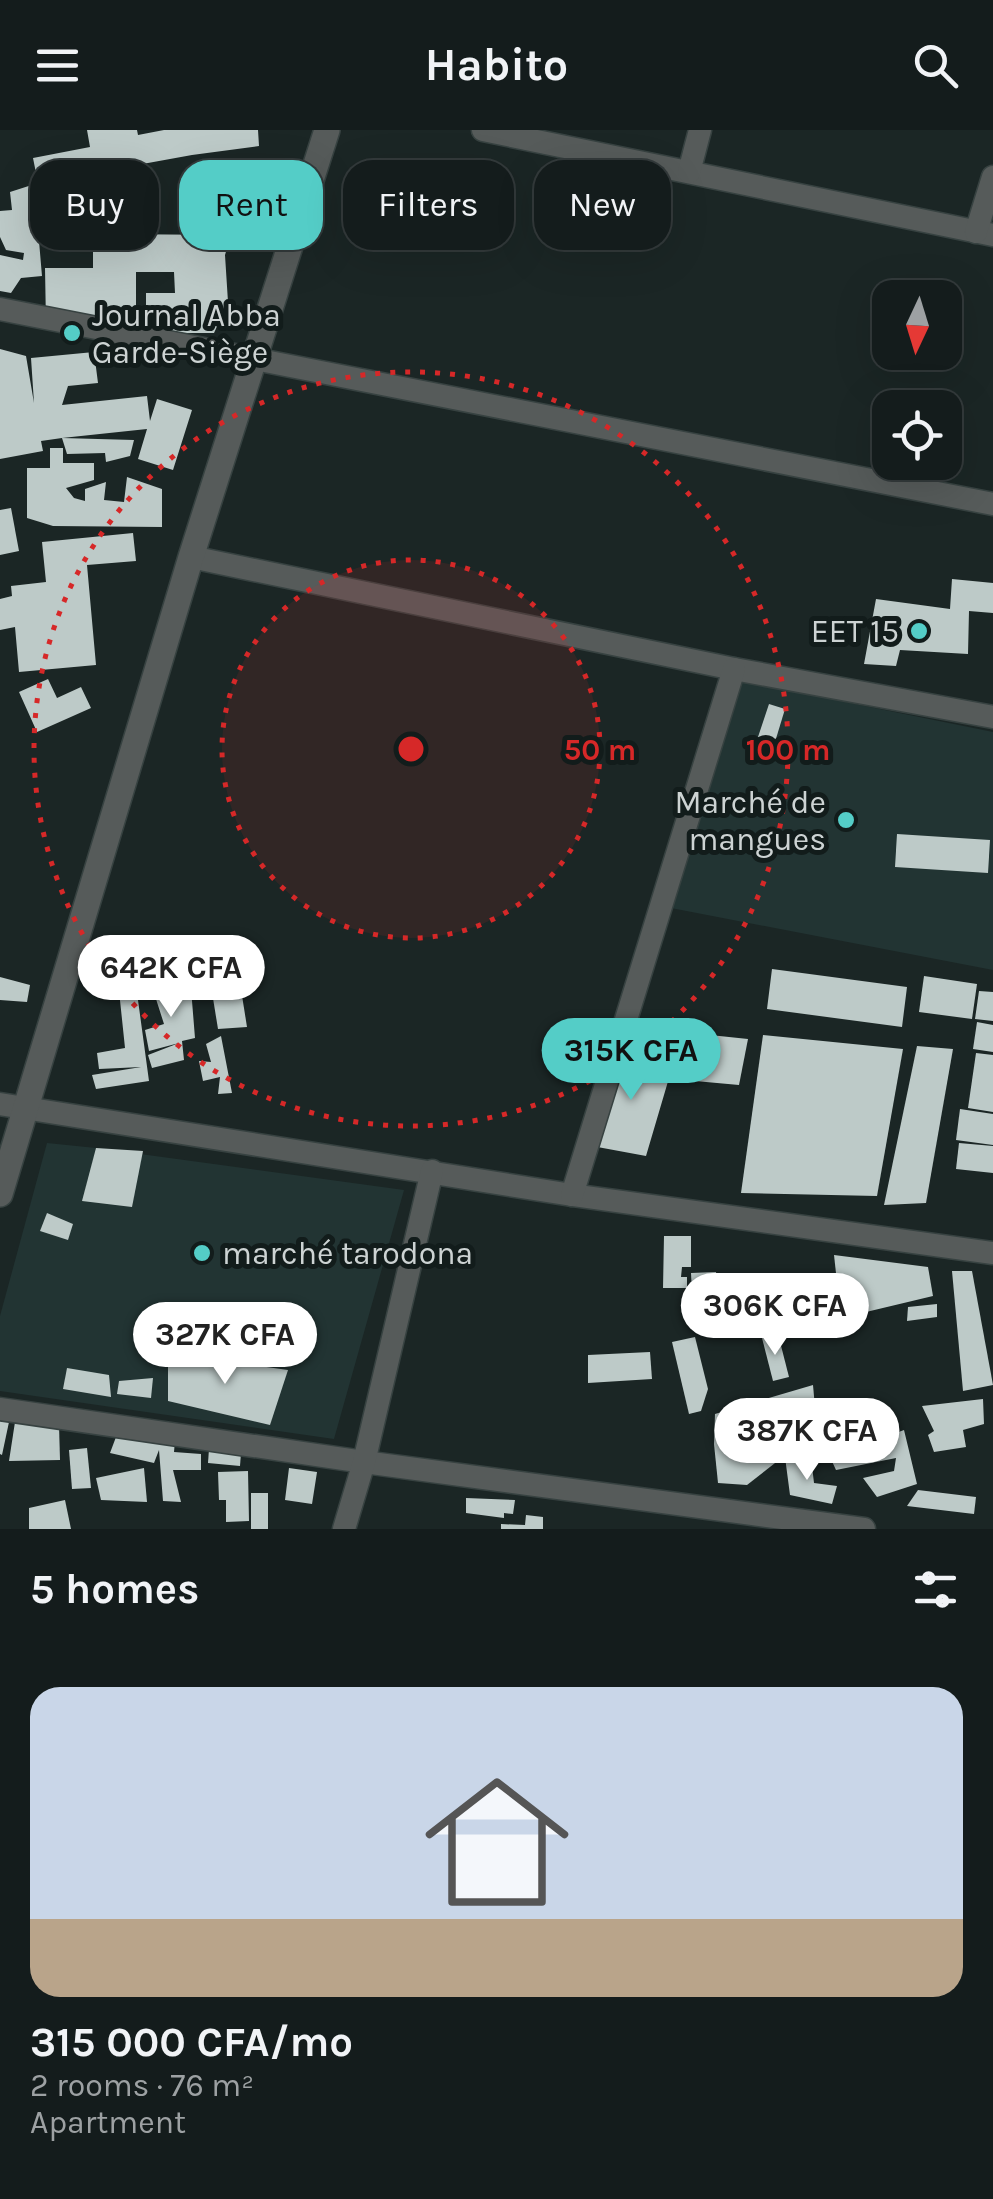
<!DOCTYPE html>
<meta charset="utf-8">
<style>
:root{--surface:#141c1c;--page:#212929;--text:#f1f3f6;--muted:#9da1a3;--line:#333a3b;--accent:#54cdc7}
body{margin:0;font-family:Karla,sans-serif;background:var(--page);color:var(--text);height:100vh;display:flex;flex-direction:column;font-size:38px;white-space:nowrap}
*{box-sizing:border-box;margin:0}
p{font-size:32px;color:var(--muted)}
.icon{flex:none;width:55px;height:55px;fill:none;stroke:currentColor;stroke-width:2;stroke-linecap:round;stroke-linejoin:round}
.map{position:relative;height:1399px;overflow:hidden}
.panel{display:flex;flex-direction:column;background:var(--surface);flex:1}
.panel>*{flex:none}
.guide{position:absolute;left:30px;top:30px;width:935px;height:90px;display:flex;gap:20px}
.needle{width:65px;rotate:184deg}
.fabs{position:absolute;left:872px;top:150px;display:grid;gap:20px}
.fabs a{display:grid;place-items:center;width:90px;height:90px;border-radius:20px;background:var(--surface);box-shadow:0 10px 40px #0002,0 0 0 2px var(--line);font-size:50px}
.price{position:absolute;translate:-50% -85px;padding:0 22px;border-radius:35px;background:#fff;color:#222;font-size:32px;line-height:65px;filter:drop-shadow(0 2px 5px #0008)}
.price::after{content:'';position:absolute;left:50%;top:60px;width:30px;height:22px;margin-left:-15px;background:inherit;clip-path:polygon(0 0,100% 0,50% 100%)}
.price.on{background:var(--accent);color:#111}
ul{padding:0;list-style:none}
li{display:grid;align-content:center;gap:20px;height:530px;padding:0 30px}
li+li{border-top:2px solid var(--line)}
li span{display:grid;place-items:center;height:310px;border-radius:30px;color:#555}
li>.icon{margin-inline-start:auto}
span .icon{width:180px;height:180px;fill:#fffc;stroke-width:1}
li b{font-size:42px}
h2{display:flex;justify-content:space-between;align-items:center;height:120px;padding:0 30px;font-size:42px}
.pill{padding:0 35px;border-radius:30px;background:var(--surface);box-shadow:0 10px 40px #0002,0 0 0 2px var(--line);font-size:35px;line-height:90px}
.pill.on{background:var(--accent);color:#111}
header{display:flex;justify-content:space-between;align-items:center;height:130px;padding:0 30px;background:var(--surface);font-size:45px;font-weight:700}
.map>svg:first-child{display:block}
.built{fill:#223433}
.building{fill:#bdcac8}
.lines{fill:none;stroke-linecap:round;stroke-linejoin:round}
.minor-casing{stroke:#374241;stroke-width:25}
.tertiary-casing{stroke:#374241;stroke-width:28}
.minor{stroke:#565b5a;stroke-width:22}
.tertiary{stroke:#565b5a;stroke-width:25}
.ring{fill:none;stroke:#d62828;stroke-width:5;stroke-dasharray:5 10}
.poi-dot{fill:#54cdc7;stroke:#121c1b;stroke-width:4}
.labels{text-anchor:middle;stroke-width:10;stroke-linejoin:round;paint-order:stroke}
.poi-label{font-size:32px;fill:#cdd3d3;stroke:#121c1b;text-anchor:start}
.centre{fill:#d62828;stroke:#121c1b;stroke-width:5}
.ring-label{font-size:30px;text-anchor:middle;font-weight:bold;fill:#d62828;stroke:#121c1b;stroke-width:10;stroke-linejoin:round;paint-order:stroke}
</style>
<header><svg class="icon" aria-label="menu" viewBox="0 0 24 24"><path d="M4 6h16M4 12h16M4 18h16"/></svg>Habito<svg class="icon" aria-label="search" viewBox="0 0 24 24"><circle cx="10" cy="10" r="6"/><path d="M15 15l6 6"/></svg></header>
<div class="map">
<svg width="993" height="1399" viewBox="0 0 993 1399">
<rect width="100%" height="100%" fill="#1b2625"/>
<g class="built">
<polygon points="743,551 993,602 993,840 671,778"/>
<polygon points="47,1013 96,1018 404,1060 334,1309 0,1261 0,1186"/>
</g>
<g class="building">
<polygon points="87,0 137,0 138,5 164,0 258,0 259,16 192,25 38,53 33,28 90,17"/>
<polygon points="99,50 104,104 231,105 225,125 228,172 214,203 146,203 146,163 175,163 174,142 136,142 136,195 46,194 45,138 93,138 93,106 39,111 42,146 21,148 11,163 0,161 0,125 23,130 24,123 6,120 0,107 0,81 12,80 10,62 38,53 36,102 89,97 85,51"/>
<polygon points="0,219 26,226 34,273 31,228 94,222 98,253 68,256 62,275 147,266 150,291 157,269 192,280 173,340 138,329 147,299 62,308 134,310 130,326 106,332 105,323 67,324 62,308 41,311 43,321 0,329"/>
<polygon points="50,318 63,318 63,333 94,333 94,350 66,358 74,368 85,371 85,359 106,352 104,370 124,372 127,347 162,359 162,397 53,396 27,388 27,338 50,338"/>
<polygon points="11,378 19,421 0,425 0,380"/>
<polygon points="133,403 136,431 87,435 96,535 19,542 15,497 0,500 0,469 12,466 11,456 46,452 42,412"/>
<polygon points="952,449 993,453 993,483 969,481 968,524 900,520 896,536 864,534 876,469 950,479"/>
<polygon points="48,549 57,568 81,557 91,578 37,602 19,562"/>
<polygon points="769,574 785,579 775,612 758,607"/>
<polygon points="897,704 990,710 988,743 895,737"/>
<polygon points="772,839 907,857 902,897 767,879"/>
<polygon points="190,846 195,908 182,911 184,930 152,938 148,925 179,913 149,921 145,900 164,894 149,847"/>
<polygon points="924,846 977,854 972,889 919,882"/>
<polygon points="0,847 30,855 27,872 0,870"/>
<polygon points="135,848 149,951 96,959 92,945 141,937 99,939 97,923 125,918 118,851"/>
<polygon points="240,853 247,897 218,899 212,862"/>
<polygon points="979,861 993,862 993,891 975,889"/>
<polygon points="977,892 993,895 993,922 973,919"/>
<polygon points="629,901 647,904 639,942 669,948 646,1026 592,1016"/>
<polygon points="691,903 748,909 739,955 684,950"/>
<polygon points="763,905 903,919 877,1066 741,1063"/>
<polygon points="221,906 232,963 218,964 220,947 203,951 199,931 211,932 206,914"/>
<polygon points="917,916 953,919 926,1073 884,1075"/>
<polygon points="976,923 993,925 993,982 968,978"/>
<polygon points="960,979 993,984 993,1015 956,1010"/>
<polygon points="959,1013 993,1016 993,1043 956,1039"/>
<polygon points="96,1018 143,1021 132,1077 82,1071"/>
<polygon points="47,1083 73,1094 68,1110 40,1101"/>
<polygon points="664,1106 691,1106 691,1137 682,1137 681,1147 687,1147 687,1158 663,1158"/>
<polygon points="834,1125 928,1137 933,1166 841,1188"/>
<polygon points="952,1141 972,1141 993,1255 963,1261"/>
<polygon points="716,1142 718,1160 692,1162 691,1143"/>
<polygon points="766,1150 773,1182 757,1186 749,1154"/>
<polygon points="937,1174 937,1187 907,1191 908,1177"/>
<polygon points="778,1204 789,1247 773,1251 762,1208"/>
<polygon points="695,1207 708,1259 701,1281 689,1284 672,1212"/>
<polygon points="650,1222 652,1249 588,1253 588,1225"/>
<polygon points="168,1223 288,1240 270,1295 168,1271"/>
<polygon points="67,1238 109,1245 111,1267 63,1259"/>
<polygon points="153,1248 151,1268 117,1264 119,1251"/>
<polygon points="813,1255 817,1300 747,1355 718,1353 714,1314 715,1284"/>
<polygon points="983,1269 984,1294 963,1300 966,1317 934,1322 928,1305 934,1301 922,1276"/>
<polygon points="0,1291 9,1292 2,1325 0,1324"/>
<polygon points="15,1292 59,1295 60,1330 9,1331"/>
<polygon points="119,1299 175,1311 174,1322 201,1324 201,1340 173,1340 181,1372 163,1371 159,1320 154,1333 110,1323"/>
<polygon points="904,1300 917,1354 877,1367 863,1348 894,1341 896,1328 836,1340 830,1327"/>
<polygon points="87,1318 91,1358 72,1359 69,1320"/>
<polygon points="209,1319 241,1323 240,1336 208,1333"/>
<polygon points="785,1327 812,1336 814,1353 837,1356 832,1374 790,1365"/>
<polygon points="144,1338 147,1372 101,1370 96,1348"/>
<polygon points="289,1338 317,1342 312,1374 285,1370"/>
<polygon points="248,1341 249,1391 226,1392 226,1370 219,1370 218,1342"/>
<polygon points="918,1360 976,1367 974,1384 907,1376"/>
<rect x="251" y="1363" width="17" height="36"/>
<polygon points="466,1368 515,1370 513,1384 504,1383 504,1388 466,1383"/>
<polygon points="65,1370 71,1399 29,1399 29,1378"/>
<polygon points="526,1385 543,1387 543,1399 501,1399 501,1394 525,1395"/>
</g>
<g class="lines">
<defs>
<g id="minor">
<polyline points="483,0 993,105"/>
<polyline points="689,42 700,0"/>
<polyline points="976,102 993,47"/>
<polyline points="0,179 993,374"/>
<polyline points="191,427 734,539 993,587"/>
<polyline points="0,974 572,1065 993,1123"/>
<polyline points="572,1065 734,539"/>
<polyline points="0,1279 364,1332 864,1399"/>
<polyline points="344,1399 364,1332 432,1041"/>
</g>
<polyline id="tertiary" points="0,1064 191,427 327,0"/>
</defs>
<use href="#minor" class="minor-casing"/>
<use href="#tertiary" class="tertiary-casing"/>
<use href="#minor" class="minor"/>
<use href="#tertiary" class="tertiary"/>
</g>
<circle cx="411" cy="619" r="189" fill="#d62828" fill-opacity=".12"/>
<g class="ring">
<circle cx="411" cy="619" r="189"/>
<circle cx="411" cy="619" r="377"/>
</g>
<g class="poi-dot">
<circle cx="72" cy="203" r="10"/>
<circle cx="919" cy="501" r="10"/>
<circle cx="846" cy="690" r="10"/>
<circle cx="202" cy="1123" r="10"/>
</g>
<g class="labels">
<g class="poi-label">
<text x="92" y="196">Journal Abba<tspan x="92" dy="37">Garde-Siège</tspan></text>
<text x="899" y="512" text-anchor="end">EET 15</text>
<text x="826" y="683" text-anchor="end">Marché de<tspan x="826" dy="37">mangues</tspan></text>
<text x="222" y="1134">marché tarodona</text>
</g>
</g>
<circle cx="411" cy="619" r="15" class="centre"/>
<g class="ring-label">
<text x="600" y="630">50 m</text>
<text x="788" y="630">100 m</text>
</g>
</svg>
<div class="fabs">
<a><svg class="needle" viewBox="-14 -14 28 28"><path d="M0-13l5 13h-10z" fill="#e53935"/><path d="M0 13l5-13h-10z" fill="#9da1a3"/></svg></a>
<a><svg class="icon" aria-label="locate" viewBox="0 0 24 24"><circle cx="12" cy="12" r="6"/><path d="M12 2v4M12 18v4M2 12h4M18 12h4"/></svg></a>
</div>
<b class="price" style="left:171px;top:890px">642K CFA</b>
<b class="price on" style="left:631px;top:973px">315K CFA</b>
<b class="price" style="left:775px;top:1228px">306K CFA</b>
<b class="price" style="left:225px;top:1257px">327K CFA</b>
<b class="price" style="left:807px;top:1353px">387K CFA</b>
<div class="guide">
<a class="pill">Buy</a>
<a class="pill on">Rent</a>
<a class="pill">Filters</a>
<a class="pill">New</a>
</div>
</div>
<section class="panel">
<h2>5 homes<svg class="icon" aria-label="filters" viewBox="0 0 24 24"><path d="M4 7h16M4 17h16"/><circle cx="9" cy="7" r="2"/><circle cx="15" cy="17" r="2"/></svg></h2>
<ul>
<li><span style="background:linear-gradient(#c9d6e8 75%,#b9a48a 0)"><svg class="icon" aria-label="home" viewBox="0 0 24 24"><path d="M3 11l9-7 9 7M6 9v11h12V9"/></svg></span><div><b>315 000 CFA/mo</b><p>2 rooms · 76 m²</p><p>Apartment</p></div></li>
</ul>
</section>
